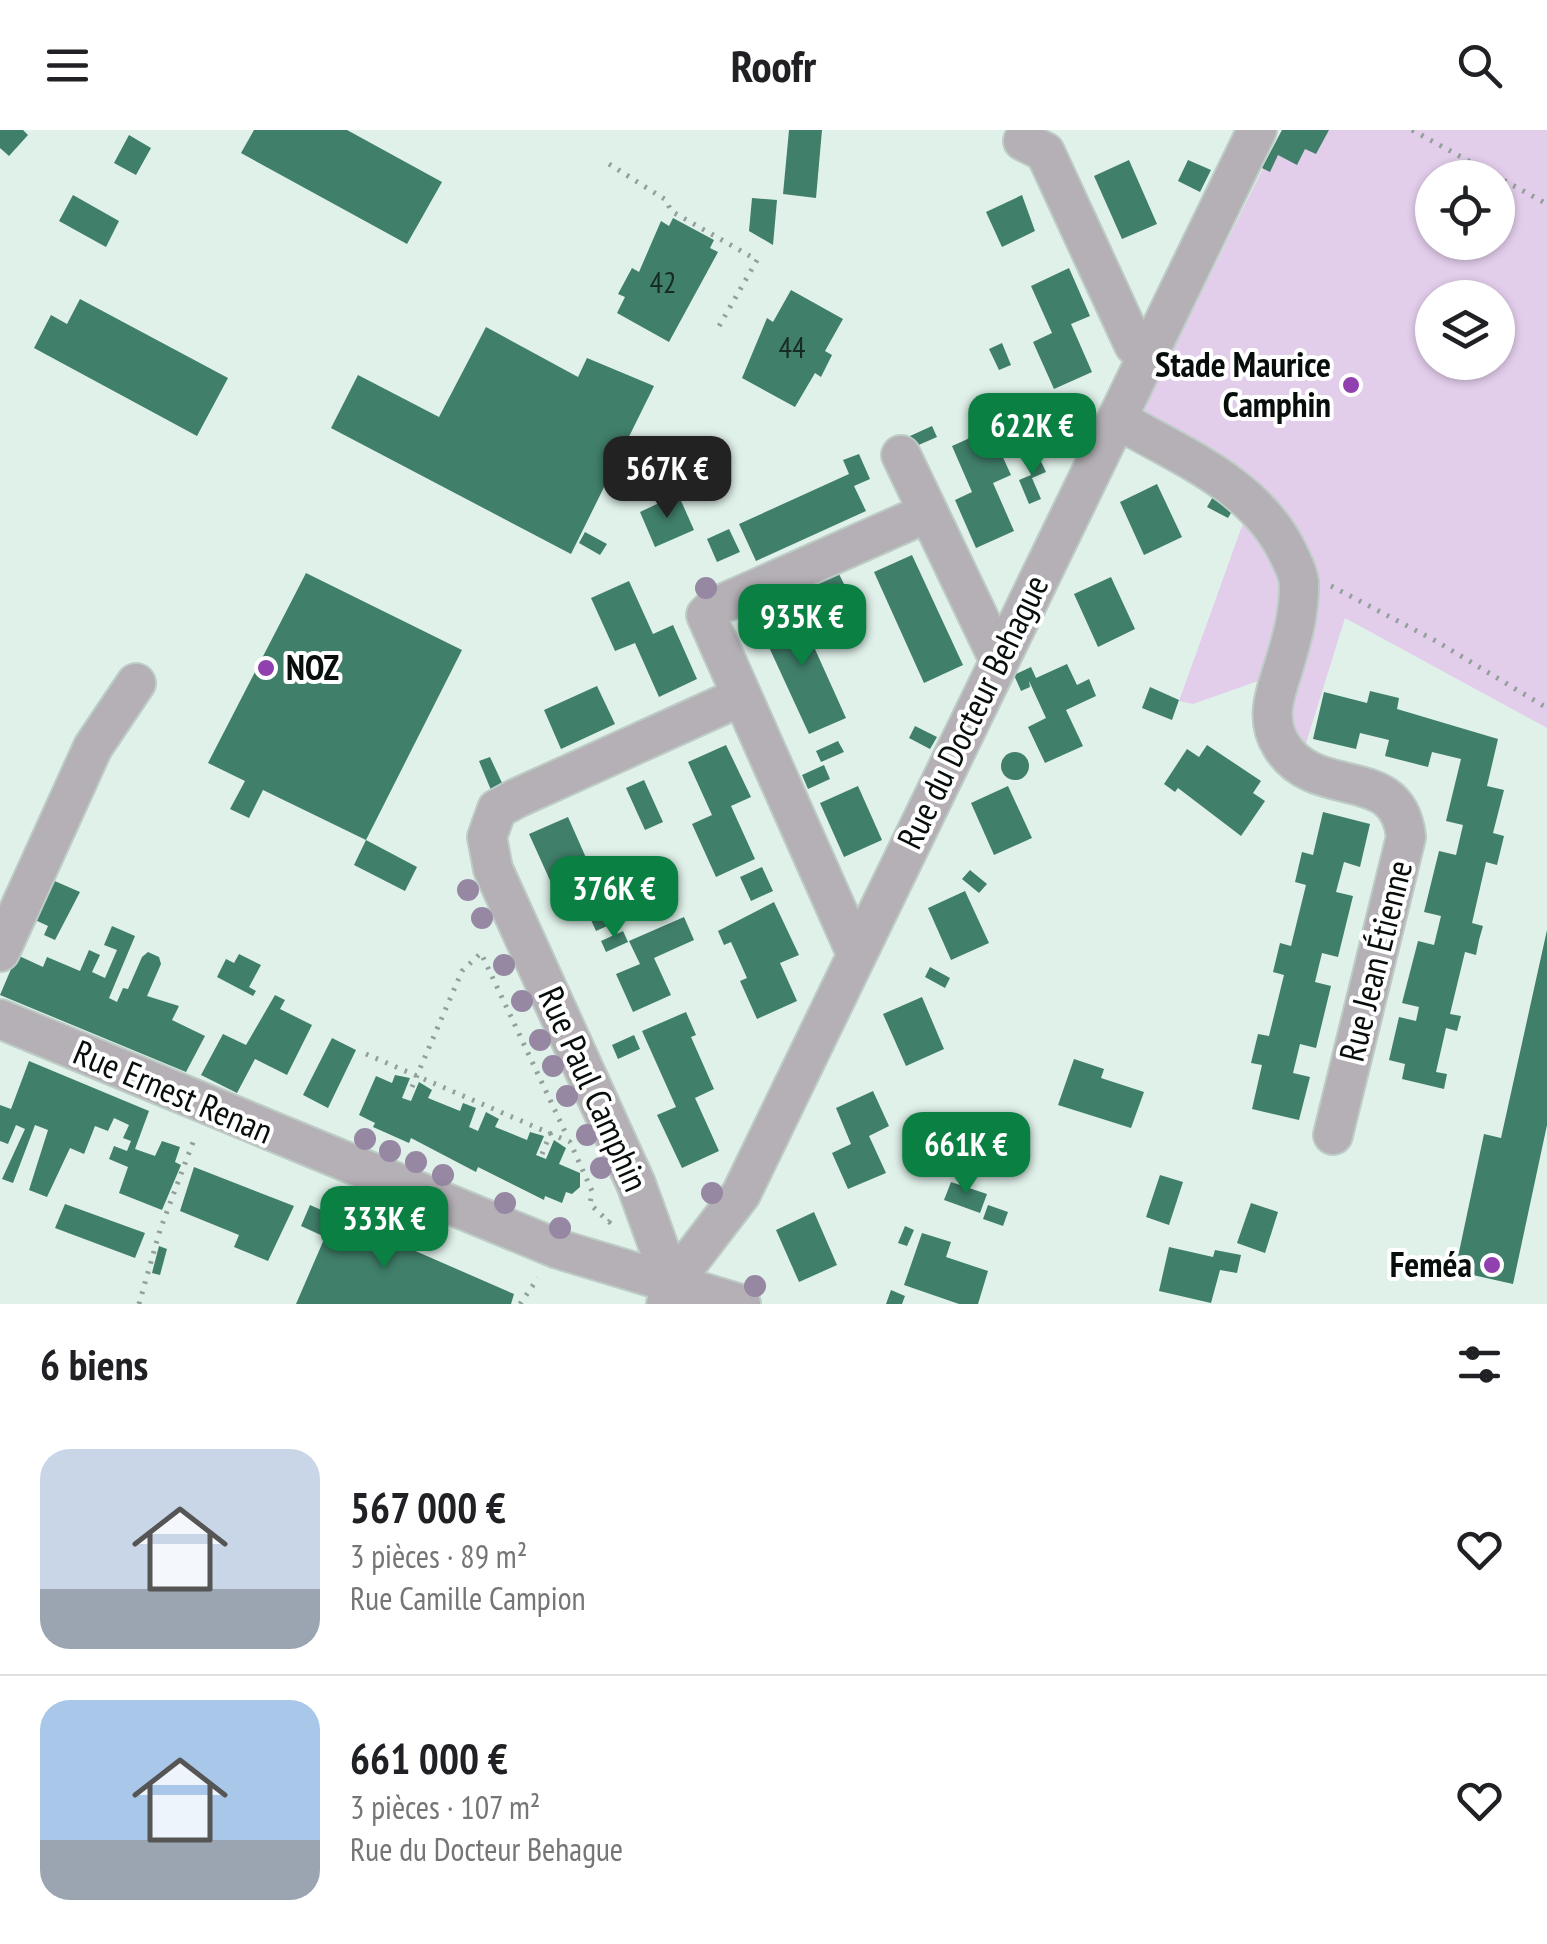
<!DOCTYPE html>
<html lang="fr">
<meta charset="utf-8">
<style>
:root{--surface:#fff;--page:#f2f2f2;--text:#202124;--muted:#757577;--line:#e0e0e0;--accent:#0b8043}
body{margin:0;font-family:"PT Sans Narrow",sans-serif;background:var(--page);color:var(--text);height:100vh;display:flex;flex-direction:column;font-size:38px;white-space:nowrap}
*{box-sizing:border-box;margin:0}
p{font-size:32px;color:var(--muted)}
.icon{flex:none;width:55px;height:55px;fill:none;stroke:currentColor;stroke-width:2;stroke-linecap:round;stroke-linejoin:round}
.map{position:relative;height:1174px;overflow:hidden}
.details{display:flex;flex-direction:column;background:var(--surface);flex:1}
.details>*{flex:none}
.buttons{position:absolute;left:1415px;top:30px;display:grid;gap:20px}
.buttons a{display:grid;place-items:center;width:100px;height:100px;border-radius:50%;background:var(--surface);box-shadow:0 2px 8px #0004;font-size:50px}
.price{position:absolute;translate:-50% -85px;padding:0 22px;border-radius:20px;background:var(--accent);color:#fff;font-size:32px;line-height:65px;filter:drop-shadow(0 2px 5px #0008)}
.price::after{content:'';position:absolute;left:50%;top:60px;width:30px;height:22px;margin-left:-15px;background:inherit;clip-path:polygon(0 0,100% 0,50% 100%)}
.price.active{background:#222;color:#fff}
ul{padding:0;list-style:none}
li{display:flex;align-items:center;gap:30px;height:250px;padding:0 40px}
li+li{border-top:2px solid var(--line)}
li span{display:grid;place-items:center;flex:none;width:280px;height:200px;border-radius:30px;color:#555}
li>.icon{margin-inline-start:auto}
span .icon{width:120px;height:120px;fill:#fffc;stroke-width:1}
li b{font-size:42px}
h2{display:flex;justify-content:space-between;align-items:center;height:120px;padding:0 40px;font-size:42px}
header{display:flex;justify-content:space-between;align-items:center;height:130px;padding:0 40px;background:var(--surface);font-size:45px;font-weight:700}
.map>svg:first-child{display:block}
.green{fill:#e2cdeb;fill-rule:evenodd}
.building{fill:#407f6a}
.lines{fill:none;stroke-linecap:round;stroke-linejoin:round}
.minor-casing{stroke:#bdcdc6;stroke-width:42}
.path{stroke:#929f9a;stroke-width:5;stroke-dasharray:2.5 8;stroke-linecap:butt}
.minor{stroke:#b4b0b6;stroke-width:38}
.tree{fill:#9687a3}
.poi-dot{fill:#9140b0;stroke:#fff;stroke-width:4}
.labels{text-anchor:middle;stroke-width:8;stroke-linejoin:round;paint-order:stroke}
.number-label{font-size:30px;fill:#162a24}
.poi-label{font-size:35px;font-weight:bold;fill:#080e0c;stroke:#fff;text-anchor:end}
.street-label{font-size:35px;fill:#080e0c;stroke:#fff}
</style>
<header><svg class="icon" aria-label="menu" viewBox="0 0 24 24"><path d="M4 6h16M4 12h16M4 18h16"/></svg>Roofr<svg class="icon" aria-label="search" viewBox="0 0 24 24"><circle cx="10" cy="10" r="6"/><path d="M15 15l6 6"/></svg></header>
<div class="map">
<svg width="1547" height="1174" viewBox="0 0 1547 1174">
<rect width="100%" height="100%" fill="#e0f1ea"/>
<path class="green" d="M 1282,0 L 1547,0 L 1547,598 L 1345,488 L 1306,613 L 1269,582 L 1261,550 L 1193,574 L 1179,571 L 1246,385 L 1146,287 L 1144,278 ZM 1432,48 L 1498,48 L 1498,112 L 1432,112 ZM 1432,168 L 1498,168 L 1498,232 L 1432,232 Z"/>
<g class="building">
<polygon points="0,0 23,0 28,5 9,26 0,18"/>
<polygon points="254,0 347,0 442,52 407,114 241,23"/>
<polygon points="789,0 822,0 816,68 783,64"/>
<polygon points="1282,0 1329,0 1316,24 1305,19 1297,35 1278,25 1270,42 1262,38"/>
<polygon points="129,5 151,18 136,45 114,33"/>
<polygon points="1129,30 1157,94 1122,109 1094,46"/>
<polygon points="1188,30 1211,40 1200,62 1178,51"/>
<polygon points="73,65 119,91 106,117 59,91"/>
<polygon points="1022,65 1035,101 1002,117 986,82"/>
<polygon points="752,68 777,70 773,115 749,101"/>
<polygon points="673,88 714,110 710,118 718,122 669,212 617,183 625,167 618,164 632,138 639,142 661,91 669,96"/>
<polygon points="1069,138 1090,186 1071,194 1092,242 1054,259 1033,212 1052,203 1031,156"/>
<polygon points="791,160 843,189 825,221 832,225 821,247 815,243 795,277 742,248 767,188 773,192"/>
<polygon points="80,169 228,248 197,306 34,218 51,185 67,194"/>
<polygon points="486,197 578,247 587,228 654,256 571,424 331,298 358,245 439,287"/>
<polygon points="1002,213 1011,235 999,240 989,219"/>
<polygon points="932,296 937,307 914,317 910,306"/>
<polygon points="990,299 1011,345 993,353 1014,401 976,418 955,370 972,362 952,316"/>
<polygon points="1037,323 1046,342 1032,348 1041,369 1029,374 1019,350 1031,345 1023,329"/>
<polygon points="859,324 870,349 854,356 866,381 756,431 739,394 849,344 843,330"/>
<polygon points="1157,354 1182,407 1144,425 1120,372"/>
<polygon points="678,364 694,400 655,417 640,382"/>
<polygon points="1214,365 1235,376 1228,388 1207,377"/>
<polygon points="729,399 740,422 717,432 707,409"/>
<polygon points="585,402 607,414 600,425 579,413"/>
<polygon points="912,425 963,535 924,553 874,442"/>
<polygon points="837,440 848,462 826,472 816,449"/>
<polygon points="306,443 462,520 366,710 417,737 405,761 354,735 366,710 263,660 249,688 230,679 245,651 208,633"/>
<polygon points="1111,447 1135,499 1098,517 1074,464"/>
<polygon points="629,451 653,504 673,495 697,549 659,567 635,513 615,521 591,468"/>
<polygon points="796,477 846,588 809,604 756,489"/>
<polygon points="1067,534 1077,555 1089,549 1096,566 1066,580 1083,616 1045,633 1028,597 1046,588 1029,551 1030,557 1021,561 1014,545 1031,537 1036,548"/>
<polygon points="597,556 615,594 561,619 544,580"/>
<polygon points="1150,557 1179,570 1172,590 1142,578"/>
<polygon points="1370,561 1399,568 1397,579 1498,609 1487,656 1504,660 1493,703 1504,706 1497,735 1486,732 1472,793 1483,796 1479,810 1476,825 1465,822 1450,884 1461,886 1457,901 1446,898 1436,942 1447,944 1444,959 1402,949 1405,934 1389,930 1399,887 1416,891 1419,877 1402,873 1418,811 1434,815 1441,786 1424,782 1439,721 1456,725 1463,695 1446,691 1461,629 1432,622 1428,637 1385,626 1389,610 1360,603 1356,619 1313,609 1324,562 1367,573"/>
<polygon points="915,596 937,607 930,619 909,608"/>
<polygon points="838,611 844,622 821,632 816,621"/>
<polygon points="726,615 751,667 731,676 755,729 716,747 692,694 712,685 688,632"/>
<polygon points="1207,615 1261,651 1253,663 1265,671 1241,706 1178,658 1175,662 1164,654 1187,619 1199,627"/>
<circle cx="1015" cy="636" r="14"/>
<polygon points="490,627 503,655 491,660 479,631"/>
<polygon points="824,635 830,649 808,659 802,645"/>
<polygon points="644,650 663,692 645,700 626,658"/>
<polygon points="858,656 882,710 844,727 820,673"/>
<polygon points="1008,656 1032,708 994,725 971,673"/>
<polygon points="1323,682 1370,694 1360,737 1344,732 1336,762 1353,766 1338,827 1322,823 1315,852 1331,856 1316,918 1300,914 1293,943 1310,947 1299,990 1252,979 1262,935 1251,933 1258,904 1269,906 1284,845 1273,842 1280,813 1291,816 1306,755 1295,752 1302,722 1313,725"/>
<polygon points="568,687 591,739 610,731 634,784 596,801 572,748 553,757 529,704"/>
<polygon points="762,737 773,761 751,771 740,747"/>
<polygon points="970,740 987,754 979,763 962,749"/>
<polygon points="50,749 80,762 55,810 44,805 48,796 33,789"/>
<polygon points="965,761 989,813 951,830 928,778"/>
<polygon points="774,772 799,825 780,833 797,871 757,889 740,851 747,848 731,812 724,815 718,801"/>
<polygon points="684,787 694,810 654,828 671,865 633,882 616,844 640,834 629,811"/>
<polygon points="112,796 135,806 109,868 117,872 123,858 128,859 142,827 148,822 159,827 161,834 147,866 179,876 172,890 205,906 186,942 0,865 17,825 43,837 47,827 80,841 89,820 100,825 92,842 105,848 117,820 104,815"/>
<polygon points="1547,800 1547,995 1513,1154 1455,1141 1484,1004 1501,1008"/>
<polygon points="623,801 628,812 606,822 601,811"/>
<polygon points="239,824 261,835 249,857 256,861 253,866 217,847 226,829 234,833"/>
<polygon points="930,837 950,848 945,858 925,847"/>
<polygon points="275,865 285,870 280,879 312,895 287,945 255,929 237,963 201,945 223,904 246,915"/>
<polygon points="922,867 944,919 906,936 883,884"/>
<polygon points="686,882 696,905 691,907 714,959 695,968 719,1021 682,1038 657,985 676,977 642,901"/>
<polygon points="634,905 640,919 618,929 612,915"/>
<polygon points="332,908 356,920 328,978 303,965"/>
<polygon points="1074,929 1104,939 1101,948 1144,962 1131,998 1058,975"/>
<polygon points="29,931 149,981 135,1019 155,1026 162,1011 180,1017 175,1032 181,1035 162,1080 119,1063 128,1037 109,1029 114,1016 127,1021 131,1011 123,1008 129,995 114,988 108,1001 95,996 84,1024 70,1018 47,1067 29,1060 48,1000 35,995 13,1053 2,1049 25,999 16,995 8,1014 0,1011 0,975 11,979"/>
<polygon points="395,945 410,948 402,968 411,971 419,952 432,960 428,968 460,981 463,973 476,978 469,997 478,1001 486,982 499,989 495,997 527,1010 530,1002 544,1006 536,1025 546,1029 554,1010 566,1018 559,1034 580,1043 580,1057 572,1064 566,1062 562,1073 545,1066 544,1070 478,1037 476,1042 411,1008 409,1013 373,997 375,993 359,985 376,946 392,953"/>
<polygon points="873,961 889,996 869,1006 886,1043 848,1059 832,1023 851,1014 836,978"/>
<polygon points="194,1037 294,1076 268,1131 234,1117 239,1105 180,1081"/>
<polygon points="1160,1045 1183,1052 1169,1095 1146,1087"/>
<polygon points="951,1052 987,1064 980,1083 944,1070"/>
<polygon points="1251,1073 1278,1082 1265,1123 1237,1113"/>
<polygon points="65,1074 145,1103 135,1128 55,1098"/>
<polygon points="310,1075 514,1164 511,1174 296,1174 325,1107 301,1096"/>
<polygon points="988,1075 1008,1082 1003,1096 983,1089"/>
<polygon points="814,1082 837,1135 799,1152 776,1100"/>
<polygon points="905,1096 914,1100 907,1116 898,1113"/>
<polygon points="922,1103 951,1112 946,1127 988,1141 978,1174 959,1174 904,1155"/>
<polygon points="159,1116 167,1119 160,1145 152,1143"/>
<polygon points="1169,1117 1213,1127 1215,1120 1241,1125 1237,1143 1220,1140 1211,1173 1159,1161"/>
<polygon points="891,1160 905,1166 902,1174 886,1174"/>
</g>
<g class="lines">
<defs>
<g id="minor">
<polyline points="1023,11 1045,22 1134,215 1146,226"/>
<path d="M 1117,289 C 1180,326 1255,354 1288,423 C 1292,432 1298,442 1299,452 C 1300,482 1291,513 1282,542 C 1274,566 1266,591 1281,615 C 1316,673 1398,631 1406,707 L 1333,1005"/>
<polyline points="901,325 998,528"/>
<polyline points="0,822 93,617 136,553"/>
<polyline points="856,823 706,485 713,478 927,383"/>
<polyline points="0,889 558,1119 741,1174"/>
<polyline points="672,1154 636,1054 493,739 487,707 497,679 517,668 740,567"/>
<polyline points="666,1174 672,1154 741,1064 1257,0"/>
</g>
</defs>
<use href="#minor" class="minor-casing"/>
<g class="path">
<polyline points="1412,0 1547,74"/>
<polyline points="609,34 666,70 671,81 757,130 718,198"/>
<polyline points="1331,456 1436,511 1547,578"/>
<polyline points="366,924 570,1012 592,1061 590,1074 609,1092 613,1086"/>
<polyline points="412,957 462,841 481,823 568,1008"/>
<polyline points="542,1024 551,1002"/>
<polyline points="139,1174 160,1100 195,1007"/>
<polyline points="520,1174 538,1148"/>
</g>
<use href="#minor" class="minor"/>
</g>
<g class="tree">
<circle cx="706" cy="458" r="11"/>
<circle cx="468" cy="760" r="11"/>
<circle cx="482" cy="788" r="11"/>
<circle cx="504" cy="835" r="11"/>
<circle cx="522" cy="871" r="11"/>
<circle cx="540" cy="910" r="11"/>
<circle cx="553" cy="936" r="11"/>
<circle cx="567" cy="966" r="11"/>
<circle cx="587" cy="1005" r="11"/>
<circle cx="365" cy="1009" r="11"/>
<circle cx="390" cy="1021" r="11"/>
<circle cx="416" cy="1032" r="11"/>
<circle cx="601" cy="1038" r="11"/>
<circle cx="443" cy="1045" r="11"/>
<circle cx="712" cy="1063" r="11"/>
<circle cx="505" cy="1073" r="11"/>
<circle cx="560" cy="1098" r="11"/>
<circle cx="755" cy="1156" r="11"/>
</g>
<g class="poi-dot">
<circle cx="1351" cy="255" r="10"/>
<circle cx="266" cy="538" r="10"/>
<circle cx="1492" cy="1135" r="10"/>
</g>
<g class="labels">
<g class="number-label">
<text x="663" y="163">42</text>
<text x="792" y="228">44</text>
</g>
<g class="poi-label">
<text x="1331" y="247">Stade Maurice<tspan x="1331" dy="40">Camphin</tspan></text>
<text x="286" y="550" text-anchor="start">NOZ</text>
<text x="1472" y="1147">Feméa</text>
</g>
<g class="street-label">
<text transform="translate(973 582) rotate(-64)" y="12">Rue du Docteur Behague</text>
<text transform="translate(1376 831) rotate(-76)" y="12">Rue Jean Étienne</text>
<text transform="translate(593 959) rotate(66)" y="12">Rue Paul Camphin</text>
<text transform="translate(173 962) rotate(23)" y="12">Rue Ernest Renan</text>
</g>
</g>
</svg>
<div class="buttons">
<a><svg class="icon" aria-label="locate" viewBox="0 0 24 24"><circle cx="12" cy="12" r="6"/><path d="M12 2v4M12 18v4M2 12h4M18 12h4"/></svg></a>
<a><svg class="icon" aria-label="layers" viewBox="0 0 24 24"><path d="M12 4l9 5-9 5-9-5zM3 14l9 5 9-5"/></svg></a>
</div>
<b class="price" style="left:1032px;top:348px">622K €</b>
<b class="price active" style="left:667px;top:391px">567K €</b>
<b class="price" style="left:802px;top:539px">935K €</b>
<b class="price" style="left:614px;top:811px">376K €</b>
<b class="price" style="left:966px;top:1067px">661K €</b>
<b class="price" style="left:384px;top:1141px">333K €</b>
</div>
<section class="details">
<h2>6 biens<svg class="icon" aria-label="filters" viewBox="0 0 24 24"><path d="M4 7h16M4 17h16"/><circle cx="9" cy="7" r="2"/><circle cx="15" cy="17" r="2"/></svg></h2>
<ul>
<li><span style="background:linear-gradient(#c9d6e8 70%,#9aa5b1 0)"><svg class="icon" aria-label="home" viewBox="0 0 24 24"><path d="M3 11l9-7 9 7M6 9v11h12V9"/></svg></span><div><b>567 000 €</b><p>3 pièces · 89 m²</p><p>Rue Camille Campion</p></div><svg class="icon" aria-label="heart" viewBox="0 0 24 24"><path d="M12 20l-8-8c-3-5 5-10 8-4 3-6 11-1 8 4z"/></svg></li>
<li><span style="background:linear-gradient(#a9c7e8 70%,#9aa5b1 0)"><svg class="icon" aria-label="home" viewBox="0 0 24 24"><path d="M3 11l9-7 9 7M6 9v11h12V9"/></svg></span><div><b>661 000 €</b><p>3 pièces · 107 m²</p><p>Rue du Docteur Behague</p></div><svg class="icon" aria-label="heart" viewBox="0 0 24 24"><path d="M12 20l-8-8c-3-5 5-10 8-4 3-6 11-1 8 4z"/></svg></li>
</ul>
</section>
